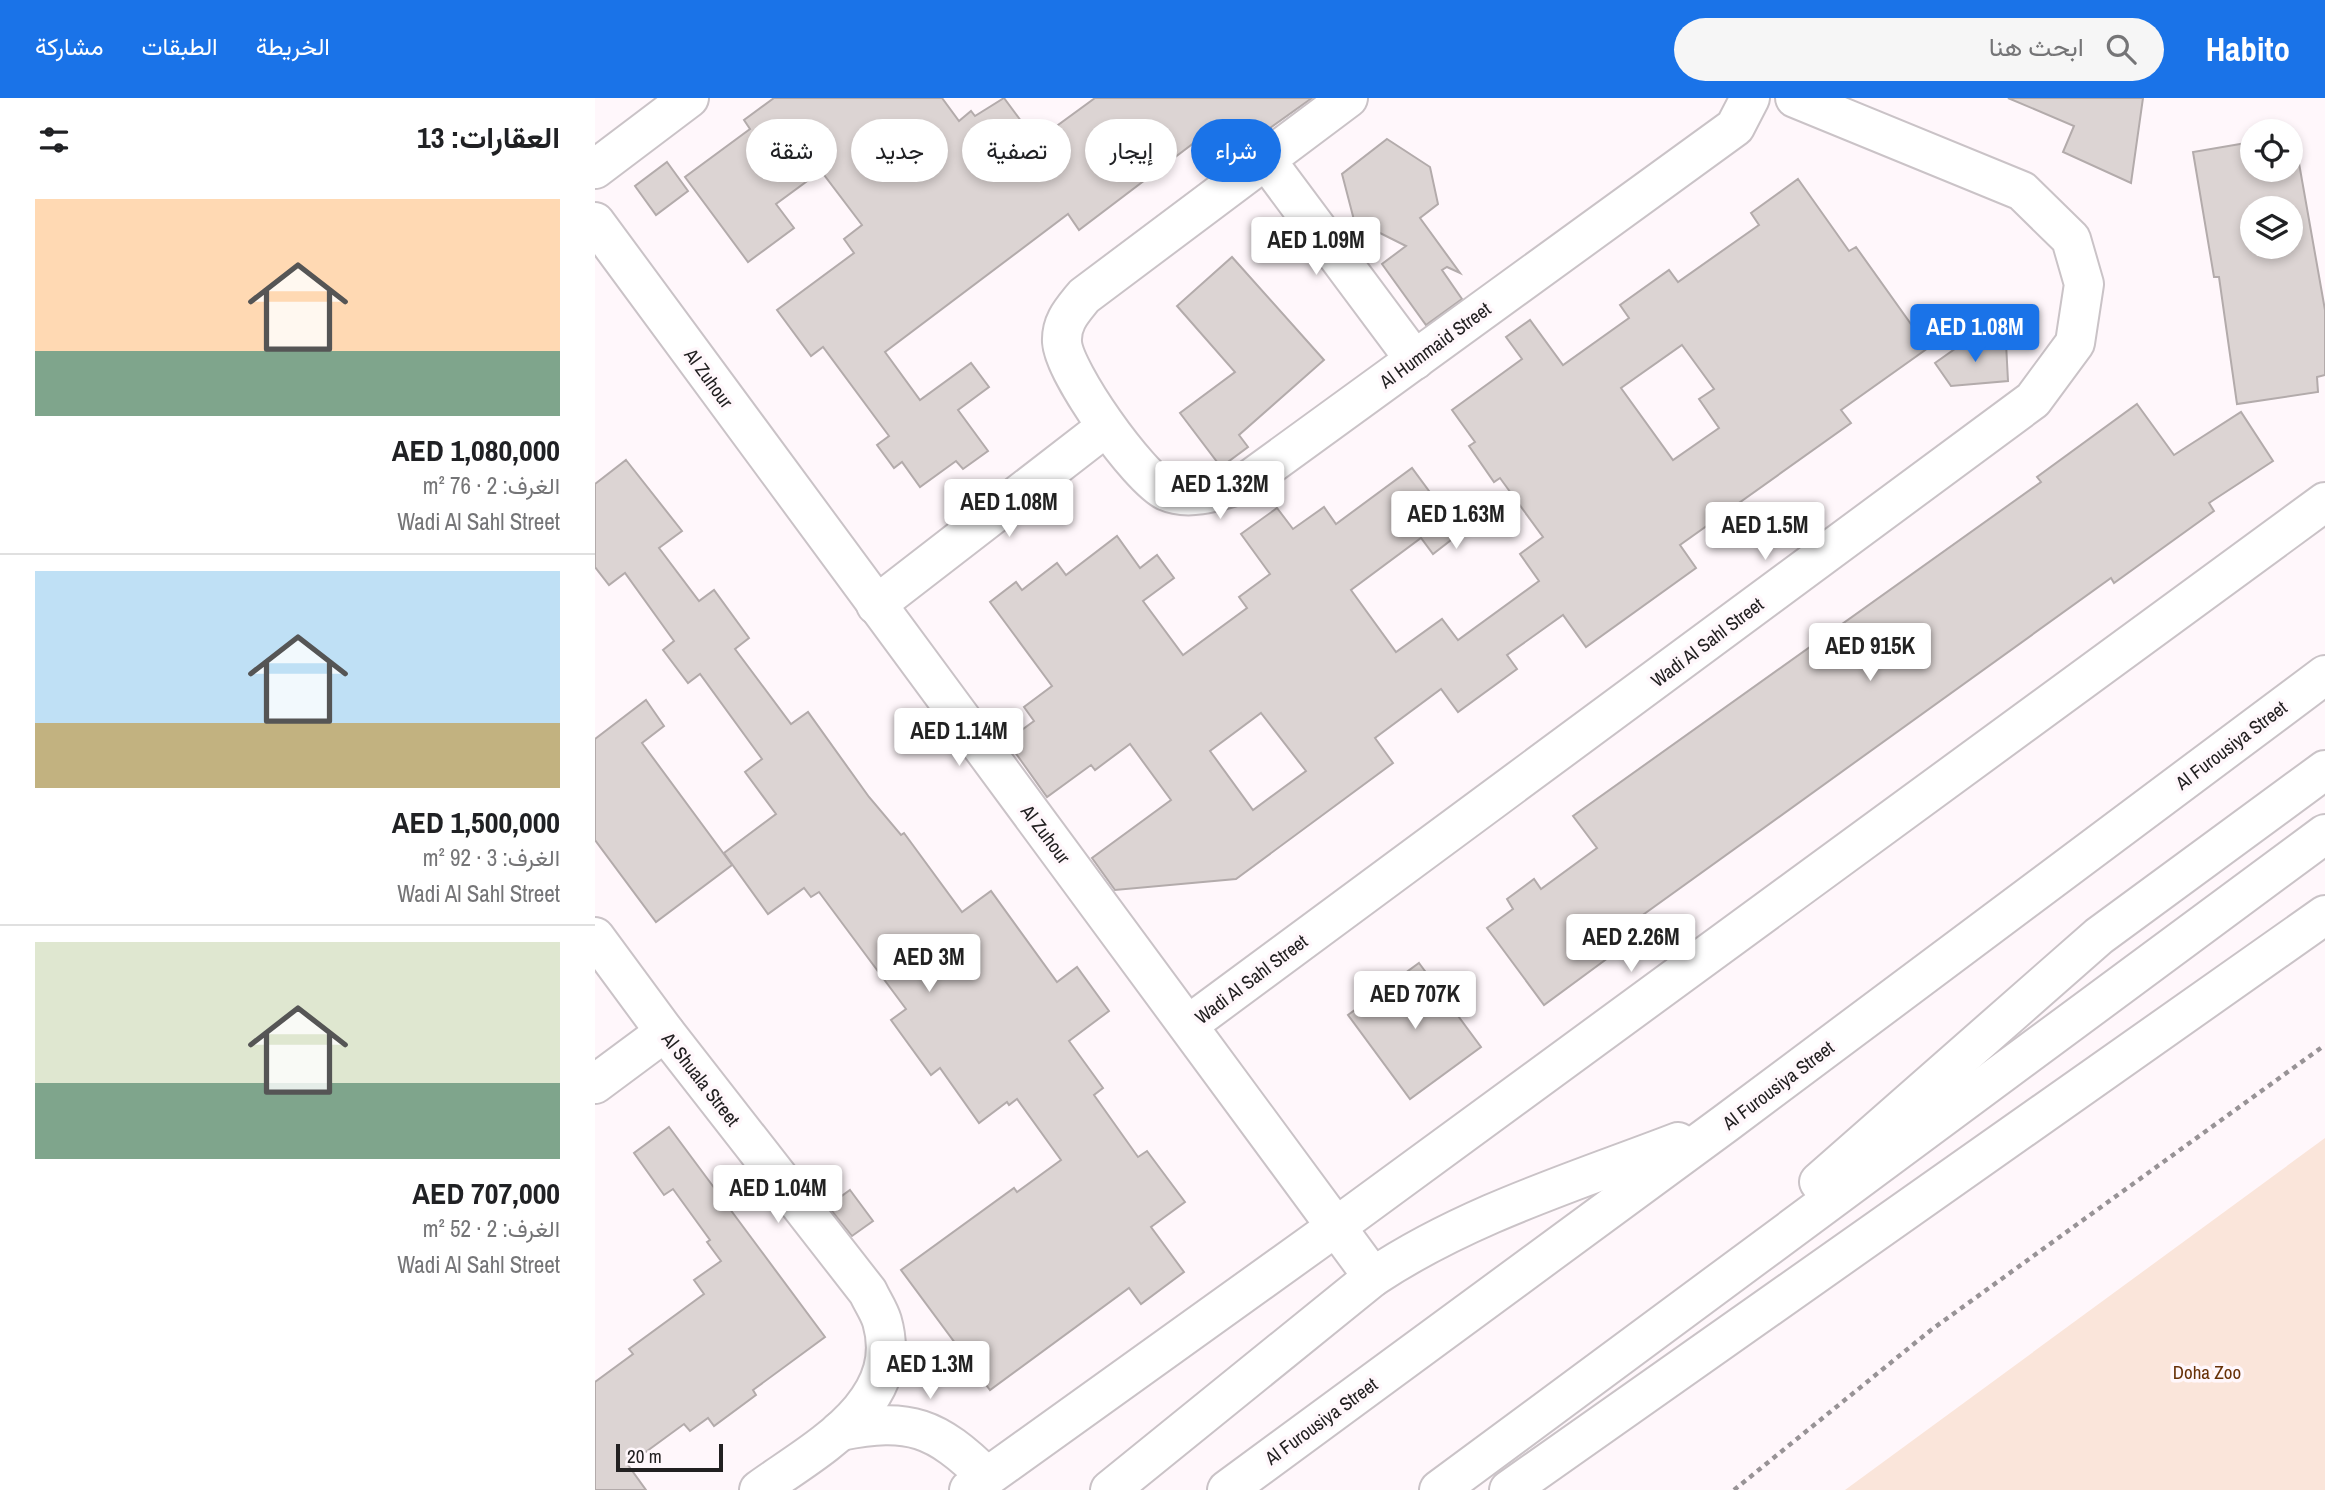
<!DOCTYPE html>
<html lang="ar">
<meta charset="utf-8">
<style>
:root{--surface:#fff;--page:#f6f6f6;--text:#202124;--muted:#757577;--line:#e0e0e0;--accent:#1a73e8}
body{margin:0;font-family:"Archivo Narrow",Vazirmatn,sans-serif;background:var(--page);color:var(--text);direction:rtl;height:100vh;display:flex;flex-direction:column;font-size:26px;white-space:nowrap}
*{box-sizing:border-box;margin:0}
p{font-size:23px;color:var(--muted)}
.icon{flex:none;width:38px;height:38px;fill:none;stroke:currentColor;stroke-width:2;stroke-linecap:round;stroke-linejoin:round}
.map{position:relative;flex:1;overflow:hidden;direction:ltr}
.panel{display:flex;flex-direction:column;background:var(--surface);width:595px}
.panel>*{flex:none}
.hud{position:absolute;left:21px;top:21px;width:665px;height:63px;direction:rtl;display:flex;gap:14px}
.tools{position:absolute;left:1645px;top:21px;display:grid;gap:14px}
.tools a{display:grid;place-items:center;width:63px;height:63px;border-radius:50%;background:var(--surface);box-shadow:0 4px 10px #0003;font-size:35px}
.scale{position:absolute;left:21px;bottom:18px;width:107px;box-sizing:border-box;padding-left:7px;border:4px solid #222021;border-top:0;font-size:19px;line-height:24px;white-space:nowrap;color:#222021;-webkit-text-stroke:5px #fff7fb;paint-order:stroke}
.price{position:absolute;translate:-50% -60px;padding:0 16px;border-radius:7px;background:#fff;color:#222;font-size:23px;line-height:46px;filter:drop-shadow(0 2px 4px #0008)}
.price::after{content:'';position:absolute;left:50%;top:42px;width:21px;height:16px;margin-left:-10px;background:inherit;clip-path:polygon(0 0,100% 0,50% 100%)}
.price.on{background:var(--accent);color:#fff}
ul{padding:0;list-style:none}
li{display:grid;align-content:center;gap:14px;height:371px;padding:0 35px}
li+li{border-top:2px solid var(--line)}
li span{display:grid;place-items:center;height:217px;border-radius:0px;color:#555}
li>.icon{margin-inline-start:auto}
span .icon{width:126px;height:126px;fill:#fffc;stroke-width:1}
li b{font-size:30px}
h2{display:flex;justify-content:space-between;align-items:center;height:84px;padding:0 35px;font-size:30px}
.pill{padding:0 24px;border-radius:32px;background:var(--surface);box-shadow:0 4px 10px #0003;font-size:24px;line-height:63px}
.pill.on{background:var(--accent);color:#fff}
header{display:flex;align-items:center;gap:42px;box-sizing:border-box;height:98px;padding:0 35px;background:var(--accent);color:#fff}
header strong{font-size:33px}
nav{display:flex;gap:38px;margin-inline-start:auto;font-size:24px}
.search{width:490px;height:63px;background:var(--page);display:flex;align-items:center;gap:18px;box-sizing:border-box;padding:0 24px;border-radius:38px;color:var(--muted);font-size:26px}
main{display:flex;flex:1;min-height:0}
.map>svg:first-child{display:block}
.green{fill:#fae5da}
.building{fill:#dcd4d3;stroke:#b3abab;stroke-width:2;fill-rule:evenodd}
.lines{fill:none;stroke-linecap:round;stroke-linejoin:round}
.street-casing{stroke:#cac3c7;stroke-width:42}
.highway-casing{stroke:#cac3c7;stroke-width:42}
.path{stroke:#989396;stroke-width:4.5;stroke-dasharray:5 5;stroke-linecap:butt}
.street{stroke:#fff;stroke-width:38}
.highway{stroke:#fff;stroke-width:38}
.labels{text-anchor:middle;stroke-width:7;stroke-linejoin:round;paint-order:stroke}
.street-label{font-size:19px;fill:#222021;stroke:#fff7fb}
.park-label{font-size:19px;fill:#673107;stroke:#fff7fb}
</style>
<header>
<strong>Habito</strong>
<div class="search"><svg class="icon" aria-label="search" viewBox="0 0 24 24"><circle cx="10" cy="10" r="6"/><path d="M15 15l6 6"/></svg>ابحث هنا</div>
<nav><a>الخريطة</a><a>الطبقات</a><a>مشاركة</a></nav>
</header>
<main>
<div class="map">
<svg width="1730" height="1392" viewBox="0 0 1730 1392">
<rect width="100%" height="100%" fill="#fff7fb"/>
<polygon class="green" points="1730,1040 1730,1392 1250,1392"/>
<g class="building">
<polygon points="179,0 347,0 364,23 376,13 380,18 409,0 441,43 500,0 717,0 630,62 612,35 484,132 473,116 290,254 325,302 376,265 394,289 363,312 393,353 368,371 361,363 325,389 307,364 299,370 282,347 294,338 228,249 216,258 182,212 259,155 249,141 267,127 226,73 181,106 199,130 153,164 90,79 155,31 149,22"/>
<polygon points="1413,0 1548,0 1536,85 1468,54 1479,28"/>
<path d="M 1699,37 L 1730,212 L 1730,277 L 1722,279 L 1723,294 L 1642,306 L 1624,179 L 1619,179 L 1598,54 L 1657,44 L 1657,72 L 1696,72 L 1696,38 ZM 1657,110 L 1696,110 L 1696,149 L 1657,149 Z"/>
<polygon points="792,41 835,69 843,106 825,120 865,175 852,169 847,172 867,201 831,227 787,166 811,148 759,122 747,76"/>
<polygon points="72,64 93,93 61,117 40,88"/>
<path d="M 1203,81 L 1254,153 L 1261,149 L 1333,250 L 1246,312 L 1256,325 L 1085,447 L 1101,470 L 991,549 L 968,517 L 912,557 L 922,571 L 863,614 L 846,591 L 780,640 L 798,665 L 641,781 L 520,792 L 497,760 L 576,702 L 535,646 L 500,672 L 496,667 L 452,699 L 412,643 L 439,623 L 429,609 L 457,588 L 395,504 L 421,484 L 427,492 L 462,465 L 471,477 L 522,438 L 545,470 L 562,457 L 579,480 L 548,503 L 588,557 L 652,510 L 644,499 L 675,476 L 646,436 L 682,410 L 698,431 L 729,409 L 741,426 L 817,370 L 865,435 L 838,456 L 826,440 L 756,492 L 801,554 L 847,521 L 863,542 L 944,483 L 925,456 L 948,439 L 905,380 L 899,384 L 874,348 L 880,344 L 857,312 L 927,261 L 911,239 L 935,222 L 968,267 L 1034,220 L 1025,207 L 1074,172 L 1083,184 L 1164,127 L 1156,115 ZM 1087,247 L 1119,291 L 1104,301 L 1124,330 L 1078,362 L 1026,290 ZM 666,615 L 711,673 L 658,712 L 615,653 Z"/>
<polygon points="637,159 729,262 644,337 653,349 626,369 585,315 640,274 582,208"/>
<polygon points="1374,241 1378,247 1411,245 1413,283 1356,288 1340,265"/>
<polygon points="1542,306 1579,357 1646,314 1678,363 1614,405 1619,413 1519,485 1516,480 1013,842 1021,854 949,907 892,830 918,811 912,801 939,781 946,791 1002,750 978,718 1446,384 1442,379"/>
<polygon points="31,362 87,433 64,450 104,503 119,492 154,540 140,551 196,626 213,614 274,699 306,737 309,735 367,814 396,793 462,884 482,869 514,913 474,943 508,990 499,997 543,1059 552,1053 590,1104 556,1129 589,1174 546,1206 534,1190 395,1292 306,1172 419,1090 422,1094 466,1062 422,1001 414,1007 412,1004 384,1025 345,970 336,977 296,922 311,911 224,794 216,799 209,790 173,816 129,755 181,716 150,674 167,661 105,576 93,585 68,552 79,543 30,475 14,487 0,469 0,386"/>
<polygon points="51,602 69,628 47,645 137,767 61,824 0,742 0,641"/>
<polygon points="824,865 886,949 815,1001 753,917"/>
<polygon points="74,1029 230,1239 158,1292 161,1297 119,1328 113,1320 95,1333 89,1326 33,1367 51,1392 0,1392 0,1284 38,1256 34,1251 109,1196 99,1182 126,1163 112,1144 115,1142 78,1091 69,1097 39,1055"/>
<polygon points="255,1092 278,1123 257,1138 233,1108"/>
</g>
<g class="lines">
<defs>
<g id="street">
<path d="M 753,0 L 489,198 C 477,213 466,224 467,244 C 469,275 543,379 571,393 C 595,404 626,392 650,385 L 1140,29 L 1155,0"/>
<polyline points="671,62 820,262"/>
<polyline points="0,71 94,0"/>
<polyline points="0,124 778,1179"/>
<polyline points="281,507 511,329"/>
<path d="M 0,839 L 70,934 L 273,1194 C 277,1203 284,1213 287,1223 C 311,1306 219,1352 164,1392"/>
<polyline points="593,927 1438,302 1480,245 1489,186 1476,141 1427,93 1200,0"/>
<polyline points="0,986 70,934"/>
<path d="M 245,1333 C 315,1319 341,1329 392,1379"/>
<polyline points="374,1392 742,1128 1730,404"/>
</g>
<g id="highway">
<polyline points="1224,1084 1504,838 1730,672"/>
<path d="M 515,1392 L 778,1179 C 871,1117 979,1084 1083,1044"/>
<polyline points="632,1392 1131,1025 1730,577"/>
<polyline points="844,1392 1730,736"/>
<polyline points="914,1392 1730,817"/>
</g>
</defs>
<use href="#street" class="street-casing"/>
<use href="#highway" class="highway-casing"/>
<polyline class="path" points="1139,1392 1336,1232 1730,947"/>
<use href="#street" class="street"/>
<use href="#highway" class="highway"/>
</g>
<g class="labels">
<g class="street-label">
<text transform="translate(840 247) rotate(-36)" y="7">Al Hummaid Street</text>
<text transform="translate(114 280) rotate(54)" y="7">Al Zuhour</text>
<text transform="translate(1112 544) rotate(-37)" y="7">Wadi Al Sahl Street</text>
<text transform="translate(1636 647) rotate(-37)" y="7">Al Furousiya Street</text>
<text transform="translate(451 736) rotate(53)" y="7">Al Zuhour</text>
<text transform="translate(656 881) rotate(-37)" y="7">Wadi Al Sahl Street</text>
<text transform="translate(106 981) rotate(52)" y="7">Al Shuala Street</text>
<text transform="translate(1183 987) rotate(-37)" y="7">Al Furousiya Street</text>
<text transform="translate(726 1323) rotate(-36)" y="7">Al Furousiya Street</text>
</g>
<g class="park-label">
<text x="1612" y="1281">Doha Zoo</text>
</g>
</g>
</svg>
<div class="tools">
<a><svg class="icon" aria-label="locate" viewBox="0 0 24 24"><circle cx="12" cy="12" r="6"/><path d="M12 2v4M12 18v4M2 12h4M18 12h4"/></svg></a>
<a><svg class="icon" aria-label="layers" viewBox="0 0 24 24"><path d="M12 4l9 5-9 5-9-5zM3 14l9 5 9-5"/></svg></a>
</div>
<div class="scale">20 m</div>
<b class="price" style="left:721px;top:179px">AED 1.09M</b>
<b class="price on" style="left:1380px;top:266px">AED 1.08M</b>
<b class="price" style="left:625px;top:423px">AED 1.32M</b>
<b class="price" style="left:414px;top:441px">AED 1.08M</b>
<b class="price" style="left:861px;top:453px">AED 1.63M</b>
<b class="price" style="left:1170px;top:464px">AED 1.5M</b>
<b class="price" style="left:1275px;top:585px">AED 915K</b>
<b class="price" style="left:364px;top:670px">AED 1.14M</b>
<b class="price" style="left:1036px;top:876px">AED 2.26M</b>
<b class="price" style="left:334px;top:896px">AED 3M</b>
<b class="price" style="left:820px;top:933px">AED 707K</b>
<b class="price" style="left:183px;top:1127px">AED 1.04M</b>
<b class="price" style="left:335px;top:1303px">AED 1.3M</b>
<div class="hud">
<a class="pill on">شراء</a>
<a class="pill">إيجار</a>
<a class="pill">تصفية</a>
<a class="pill">جديد</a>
<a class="pill">شقة</a>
</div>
</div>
<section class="panel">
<h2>العقارات: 13<svg class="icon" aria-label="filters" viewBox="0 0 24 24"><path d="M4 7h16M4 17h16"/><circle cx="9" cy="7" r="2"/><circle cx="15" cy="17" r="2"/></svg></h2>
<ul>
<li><span style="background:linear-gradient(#ffd9b3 70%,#7fa58c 0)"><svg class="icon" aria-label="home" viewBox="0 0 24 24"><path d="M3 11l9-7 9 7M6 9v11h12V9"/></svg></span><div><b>AED 1,080,000</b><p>الغرف: 2 · 76 m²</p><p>Wadi Al Sahl Street</p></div></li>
<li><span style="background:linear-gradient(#bfe0f5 70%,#c2b280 0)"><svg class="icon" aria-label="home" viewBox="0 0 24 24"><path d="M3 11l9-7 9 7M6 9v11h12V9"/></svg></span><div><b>AED 1,500,000</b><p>الغرف: 3 · 92 m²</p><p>Wadi Al Sahl Street</p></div></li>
<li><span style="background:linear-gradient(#dfe7d0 65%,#7fa58c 0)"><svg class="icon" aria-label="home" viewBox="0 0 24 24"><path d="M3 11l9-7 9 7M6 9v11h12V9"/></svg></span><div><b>AED 707,000</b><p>الغرف: 2 · 52 m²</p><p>Wadi Al Sahl Street</p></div></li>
</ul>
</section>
</main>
